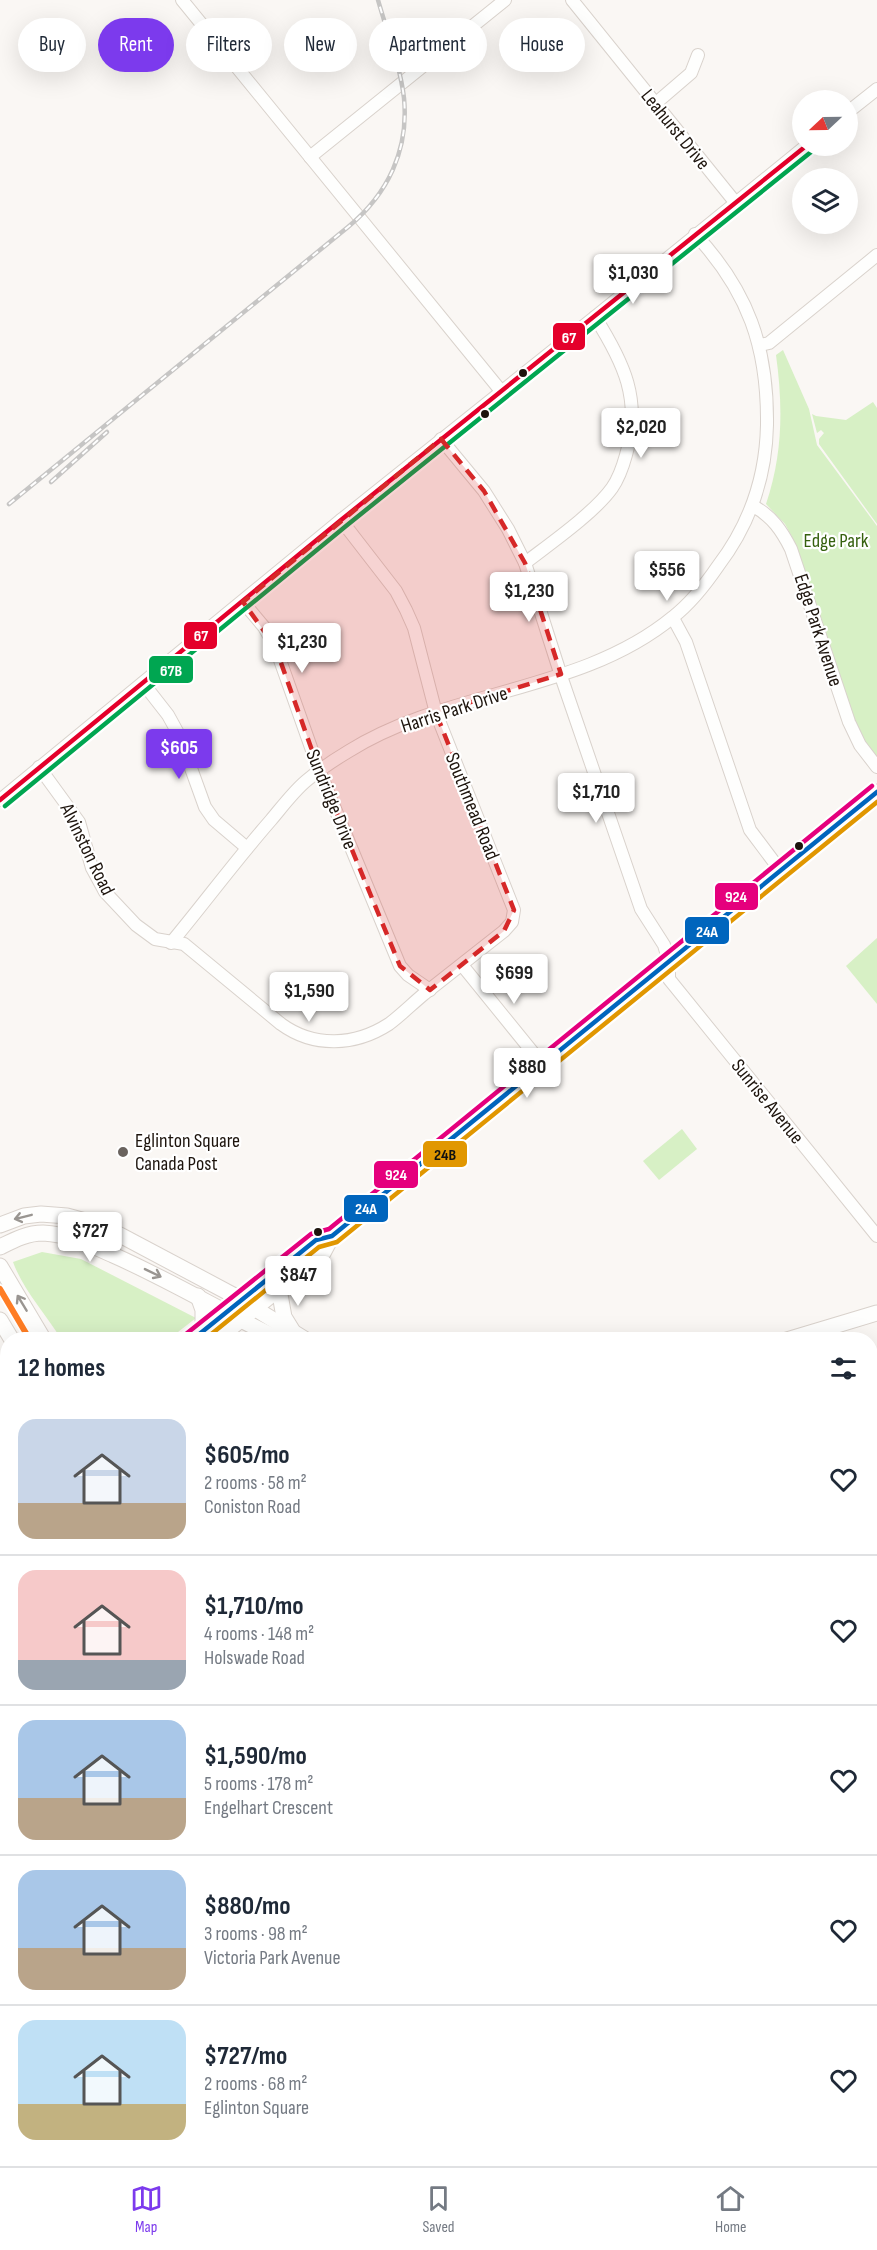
<!DOCTYPE html>
<meta charset="utf-8">
<style>
:root{--surface:#fff;--page:#f2f2f3;--text:#1f2937;--muted:#747a83;--line:#e0e1e3;--accent:#7c3aed}
body{margin:0;font-family:"Sofia Sans Condensed",sans-serif;background:var(--page);color:var(--text);height:100vh;display:flex;flex-direction:column;font-size:22px;white-space:nowrap}
*{box-sizing:border-box;margin:0}
p{font-size:20px;color:var(--muted)}
.icon{flex:none;width:33px;height:33px;fill:none;stroke:currentColor;stroke-width:2;stroke-linecap:round;stroke-linejoin:round}
.map{position:relative;flex:1;overflow:hidden}
.drawer{position:absolute;left:0px;top:1332px;width:878px;height:834px;display:flex;flex-direction:column;background:var(--surface);border-radius:24px 24px 0 0;box-shadow:0 6px 24px #0002}
.drawer>*{flex:none}
.guide{position:absolute;left:18px;top:18px;width:842px;height:54px;display:flex;gap:12px}
.needle{width:39px;rotate:248deg}
.controls{position:absolute;left:792px;top:90px;display:grid;gap:12px}
.controls a{display:grid;place-items:center;width:66px;height:66px;border-radius:50%;background:var(--surface);box-shadow:0 6px 24px #0002;font-size:30px}
.price{position:absolute;translate:-50% -51px;padding:0 14px;border-radius:6px;background:#fff;color:#222;font-size:20px;line-height:39px;filter:drop-shadow(0 2px 3px #0008)}
.price::after{content:'';position:absolute;left:50%;top:36px;width:18px;height:14px;margin-left:-9px;background:inherit;clip-path:polygon(0 0,100% 0,50% 100%)}
.price.on{background:var(--accent);color:#fff}
ul{padding:0;list-style:none}
li{display:flex;align-items:center;gap:18px;height:150px;padding:0 18px}
li+li{border-top:2px solid var(--line)}
li span{display:grid;place-items:center;flex:none;width:168px;height:120px;border-radius:18px;color:#555}
li>.icon{margin-inline-start:auto}
span .icon{width:72px;height:72px;fill:#fffc;stroke-width:1}
li b{font-size:26px}
h2{display:flex;justify-content:space-between;align-items:center;height:72px;padding:0 18px;font-size:26px}
.pill{padding:0 21px;border-radius:27px;background:var(--surface);box-shadow:0 6px 24px #0002;font-size:21px;line-height:54px}
.pill.on{background:var(--accent);color:#fff}
.menu{display:flex;justify-content:space-around;align-items:center;height:84px;border-top:2px solid var(--line);background:var(--surface);font-size:16px;color:var(--muted)}
.menu a{display:grid;justify-items:center;gap:3px}
.menu .on{color:var(--accent)}
.map>svg:first-child{display:block}
.green{fill:#d7f0c5}
.lines{fill:none;stroke-linecap:round;stroke-linejoin:round}
.stream{stroke:#6dcee0;stroke-width:2}
.minor-casing{stroke:#d9d2cc;stroke-width:14}
.major-casing{stroke:#d9d2cc;stroke-width:17}
.minor{stroke:#fefefd;stroke-width:12}
.major{stroke:#fefefd;stroke-width:15}
.rail-casing{stroke:#c6c5c4;stroke-width:4.5}
.rail{stroke:#fff;stroke-width:2;stroke-dasharray:7;stroke-linecap:butt}
.bus-1-casing{stroke:#fff;stroke-width:9}
.bus-2-casing{stroke:#fff;stroke-width:9}
.bus-3-casing{stroke:#fff;stroke-width:9}
.bus-4-casing{stroke:#fff;stroke-width:9}
.bus-5-casing{stroke:#fff;stroke-width:9}
.bus-1{stroke:#e4002b;stroke-width:4.5}
.bus-2{stroke:#00a651;stroke-width:4.5}
.bus-3{stroke:#0065bd;stroke-width:4.5}
.bus-4{stroke:#e19701;stroke-width:4.5}
.bus-5{stroke:#e5007d;stroke-width:4.5}
.rail-1-casing{stroke:#fff;stroke-width:10}
.rail-1{stroke:#ff7d24;stroke-width:6}
.oneway{stroke:#999591}
.marked{fill:#d62828;fill-opacity:0.2;stroke:#d62828;stroke-width:4.5;stroke-dasharray:12 8;stroke-linejoin:round}
.bus-dot{fill:#1d140d;stroke:#fff;stroke-width:2}
.poi-dot{fill:#6a635e;stroke:#fff;stroke-width:2}
.labels{text-anchor:middle;stroke-width:4.5;stroke-linejoin:round;paint-order:stroke}
.street-label{font-size:20px;fill:#1d140d;stroke:#fff}
.park-label{font-size:20px;fill:#36610f;stroke:#fff}
.poi-label{font-size:20px;fill:#1d140d;stroke:#fff;text-anchor:start}
.line-badge{stroke:#fff;stroke-width:2}
.badge-label{font-size:16px;text-anchor:middle;font-weight:bold;fill:#fff}
.pale-badge-label{font-size:16px;text-anchor:middle;font-weight:bold;fill:#111}
</style>
<div class="map">
<svg width="877" height="2166" viewBox="0 0 877 2166">
<rect width="100%" height="100%" fill="#faf7f4"/>
<g class="green">
<path d="M 783,350 L 809,409 L 817,445 L 877,526 L 877,760 L 865,741 L 854,718 L 792,537 L 785,524 L 766,504 C 783,454 783,406 776,355 Z"/>
<polygon points="873,402 877,408 877,524 819,444 819,439 824,433 821,430 817,433 812,414 816,416 846,420"/>
<polygon points="877,938 877,1004 846,966"/>
<polygon points="682,1129 697,1149 659,1180 643,1161"/>
<path d="M 42,1252 L 81,1259 L 196,1318 L 169,1339 L 61,1339 C 46,1314 23,1290 13,1262 Z"/>
<polygon points="0,1784 8,1789 7,2068 0,2062"/>
<polygon points="409,2158 575,2158 588,2166 407,2166 410,2165"/>
</g>
<g class="lines">
<g class="stream">
<polyline points="0,1968 8,1985"/>
<polyline points="0,2042 8,2048"/>
</g>
<defs>
<g id="minor">
<polyline points="182,0 501,391"/>
<polyline points="572,0 735,202"/>
<polyline points="656,103 691,73 698,55"/>
<polyline points="848,112 877,89"/>
<polyline points="310,157 505,0"/>
<polyline points="760,345 769,343 877,255"/>
<polyline points="441,439 484,491 508,529 525,563 563,682 641,909 664,945 669,962 669,979 877,1236"/>
<path d="M 753,506 C 772,516 782,531 791,549 L 849,722 L 860,745 L 877,767"/>
<path d="M 525,563 C 551,543 594,513 612,488 C 619,478 623,466 626,455 C 642,400 624,363 595,317"/>
<polyline points="243,602 264,627 275,646 319,770 400,966 408,975 430,990"/>
<polyline points="673,618 686,642 750,830 780,870"/>
<polyline points="143,683 168,715 179,735 205,807 214,820 247,848"/>
<path d="M 39,767 L 79,822 L 92,868 L 105,892 L 136,925 L 155,939 L 184,944 L 281,1024 C 314,1048 355,1046 389,1024 C 401,1015 412,1004 424,994 C 451,973 477,952 504,931 L 512,922 L 514,910 L 436,713 L 414,628 L 406,610 L 396,591 L 341,520"/>
<polyline points="0,800 341,520 595,317 806,146"/>
<path d="M 171,943 C 205,902 236,860 271,820 C 282,807 293,792 306,781 C 319,770 334,760 349,751 C 448,689 581,693 673,617 C 691,603 705,585 718,566 C 750,524 766,478 767,425 C 768,347 748,291 695,234"/>
<polyline points="462,965 543,1065"/>
<polyline points="870,1674 877,1668"/>
<polyline points="0,1774 8,1779"/>
<polyline points="870,2087 877,2092"/>
<polyline points="731,2166 733,2158"/>
</g>
<g id="major">
<polyline points="0,1225 24,1216 41,1214 67,1216 89,1222 120,1235 233,1295 306,1340"/>
<path d="M 0,1247 C 14,1240 27,1233 43,1233 C 68,1234 91,1245 113,1255 C 170,1280 224,1313 281,1340"/>
<polyline points="0,1266 44,1340"/>
<polyline points="279,1289 284,1317 292,1330"/>
<polyline points="198,1296 203,1310 203,1330"/>
<polyline points="0,1320 12,1340"/>
<polyline points="191,1340 316,1240 332,1236"/>
<polyline points="216,1340 323,1253 332,1236 363,1210 877,792"/>
<polyline points="787,1340 877,1313"/>
<polyline points="0,1492 8,1486"/>
<polyline points="0,1513 8,1507"/>
<polyline points="244,2158 245,2166"/>
<polyline points="276,2158 278,2166"/>
</g>
</defs>
<use href="#minor" class="minor-casing"/>
<use href="#major" class="major-casing"/>
<use href="#minor" class="minor"/>
<use href="#major" class="major"/>
<defs>
<g id="rail">
<polyline points="51,482 107,432"/>
<path d="M 9,504 L 348,227 C 388,194 409,150 404,98 C 400,65 387,32 378,0"/>
</g>
</defs>
<use href="#rail" class="rail-casing"/>
<use href="#rail" class="rail"/>
<defs>
<polyline id="bus-1" points="0,800 341,520 806,146"/>
<polyline id="bus-2" points="5,806 346,526 811,152"/>
<polyline id="bus-3" points="192,1340 316,1240 332,1236 877,792"/>
<polyline id="bus-4" points="204,1340 319,1247 337,1242 877,802"/>
<polyline id="bus-5" points="186,1334 311,1234 329,1229 872,786"/>
</defs>
<use href="#bus-1" class="bus-1-casing"/>
<use href="#bus-2" class="bus-2-casing"/>
<use href="#bus-3" class="bus-3-casing"/>
<use href="#bus-4" class="bus-4-casing"/>
<use href="#bus-5" class="bus-5-casing"/>
<use href="#bus-1" class="bus-1"/>
<use href="#bus-2" class="bus-2"/>
<use href="#bus-3" class="bus-3"/>
<use href="#bus-4" class="bus-4"/>
<use href="#bus-5" class="bus-5"/>
<defs>
<polyline id="rail-1" points="0,1289 30,1340"/>
</defs>
<use href="#rail-1" class="rail-1-casing"/>
<use href="#rail-1" class="rail-1"/>
</g>
<defs><path id="oneway-shaft" d="M-6 0H5M1.5-3L5.5 0L1.5 3" fill="none" stroke-width="1.6" stroke-linecap="round" stroke-linejoin="round" transform="scale(1.5)"/></defs>
<g class="oneway">
<use href="#oneway-shaft" transform="translate(23 1217) rotate(166)"/>
<use href="#oneway-shaft" transform="translate(153 1273) rotate(26)"/>
<use href="#oneway-shaft" transform="translate(22 1303) rotate(-121)"/>
</g>
<path class="marked" d="M 441,439 L 484,491 L 525,563 L 561,674 L 436,713 L 514,910 L 504,931 L 430,990 L 400,966 L 319,770 L 275,646 L 243,602 Z"/>
<g class="bus-dot">
<circle cx="523" cy="373" r="5"/>
<circle cx="485" cy="414" r="5"/>
<circle cx="799" cy="846" r="5"/>
<circle cx="318" cy="1232" r="5"/>
</g>
<circle class="poi-dot" cx="123" cy="1152" r="6"/>
<g class="labels">
<g class="street-label">
<text transform="translate(676 129) rotate(51)" y="7">Leahurst Drive</text>
<text transform="translate(819 630) rotate(72)" y="7">Edge Park Avenue</text>
<text transform="translate(454 709) rotate(-18)" y="7">Harris Park Drive</text>
<text transform="translate(332 799) rotate(68)" y="7">Sundridge Drive</text>
<text transform="translate(473 806) rotate(68)" y="7">Southmead Road</text>
<text transform="translate(88 849) rotate(64)" y="7">Alvinston Road</text>
<text transform="translate(768 1101) rotate(51)" y="7">Sunrise Avenue</text>
</g>
<g class="park-label">
<text x="836" y="547">Edge Park</text>
</g>
<g class="poi-label">
<text x="135" y="1147">Eglinton Square<tspan x="135" dy="23">Canada Post</tspan></text>
</g>
</g>
<g class="line-badge">
<rect x="552" y="322" width="34" height="29" rx="6" fill="#e4002b"/>
<rect x="183" y="621" width="35" height="29" rx="6" fill="#e4002b"/>
<rect x="148" y="655" width="46" height="29" rx="6" fill="#00a651"/>
<rect x="714" y="882" width="45" height="29" rx="6" fill="#e5007d"/>
<rect x="684" y="916" width="46" height="29" rx="6" fill="#0065bd"/>
<rect x="422" y="1140" width="46" height="28" rx="6" fill="#e19701"/>
<rect x="373" y="1160" width="46" height="29" rx="6" fill="#e5007d"/>
<rect x="343" y="1194" width="46" height="29" rx="6" fill="#0065bd"/>
</g>
<g class="badge-label">
<text x="569" y="343">67</text>
<text x="201" y="641">67</text>
<text x="171" y="676">67B</text>
<text x="736" y="902">924</text>
<text x="707" y="937">24A</text>
<text x="396" y="1180">924</text>
<text x="366" y="1214">24A</text>
</g>
<g class="pale-badge-label">
<text x="445" y="1160">24B</text>
</g>
</svg>
<div class="controls">
<a><svg class="needle" viewBox="-14 -14 28 28"><path d="M0-13l5 13h-10z" fill="#e53935"/><path d="M0 13l5-13h-10z" fill="#747a83"/></svg></a>
<a><svg class="icon" aria-label="layers" viewBox="0 0 24 24"><path d="M12 4l9 5-9 5-9-5zM3 14l9 5 9-5"/></svg></a>
</div>
<b class="price" style="left:633px;top:305px">$1,030</b>
<b class="price" style="left:641px;top:459px">$2,020</b>
<b class="price" style="left:667px;top:602px">$556</b>
<b class="price" style="left:529px;top:623px">$1,230</b>
<b class="price" style="left:302px;top:674px">$1,230</b>
<b class="price on" style="left:179px;top:780px">$605</b>
<b class="price" style="left:596px;top:824px">$1,710</b>
<b class="price" style="left:514px;top:1005px">$699</b>
<b class="price" style="left:309px;top:1023px">$1,590</b>
<b class="price" style="left:527px;top:1099px">$880</b>
<b class="price" style="left:90px;top:1263px">$727</b>
<b class="price" style="left:298px;top:1307px">$847</b>
<div class="guide">
<a class="pill">Buy</a>
<a class="pill on">Rent</a>
<a class="pill">Filters</a>
<a class="pill">New</a>
<a class="pill">Apartment</a>
<a class="pill">House</a>
</div>
<section class="drawer">
<h2>12 homes<svg class="icon" aria-label="filters" viewBox="0 0 24 24"><path d="M4 7h16M4 17h16"/><circle cx="9" cy="7" r="2"/><circle cx="15" cy="17" r="2"/></svg></h2>
<ul>
<li><span style="background:linear-gradient(#c9d6e8 70%,#b9a48a 0)"><svg class="icon" aria-label="home" viewBox="0 0 24 24"><path d="M3 11l9-7 9 7M6 9v11h12V9"/></svg></span><div><b>$605/mo</b><p>2 rooms · 58 m²</p><p>Coniston Road</p></div><svg class="icon" aria-label="heart" viewBox="0 0 24 24"><path d="M12 20l-8-8c-3-5 5-10 8-4 3-6 11-1 8 4z"/></svg></li>
<li><span style="background:linear-gradient(#f6c9c9 75%,#9aa5b1 0)"><svg class="icon" aria-label="home" viewBox="0 0 24 24"><path d="M3 11l9-7 9 7M6 9v11h12V9"/></svg></span><div><b>$1,710/mo</b><p>4 rooms · 148 m²</p><p>Holswade Road</p></div><svg class="icon" aria-label="heart" viewBox="0 0 24 24"><path d="M12 20l-8-8c-3-5 5-10 8-4 3-6 11-1 8 4z"/></svg></li>
<li><span style="background:linear-gradient(#a9c7e8 65%,#b9a48a 0)"><svg class="icon" aria-label="home" viewBox="0 0 24 24"><path d="M3 11l9-7 9 7M6 9v11h12V9"/></svg></span><div><b>$1,590/mo</b><p>5 rooms · 178 m²</p><p>Engelhart Crescent</p></div><svg class="icon" aria-label="heart" viewBox="0 0 24 24"><path d="M12 20l-8-8c-3-5 5-10 8-4 3-6 11-1 8 4z"/></svg></li>
<li><span style="background:linear-gradient(#a9c7e8 65%,#b9a48a 0)"><svg class="icon" aria-label="home" viewBox="0 0 24 24"><path d="M3 11l9-7 9 7M6 9v11h12V9"/></svg></span><div><b>$880/mo</b><p>3 rooms · 98 m²</p><p>Victoria Park Avenue</p></div><svg class="icon" aria-label="heart" viewBox="0 0 24 24"><path d="M12 20l-8-8c-3-5 5-10 8-4 3-6 11-1 8 4z"/></svg></li>
<li><span style="background:linear-gradient(#bfe0f5 70%,#c2b280 0)"><svg class="icon" aria-label="home" viewBox="0 0 24 24"><path d="M3 11l9-7 9 7M6 9v11h12V9"/></svg></span><div><b>$727/mo</b><p>2 rooms · 68 m²</p><p>Eglinton Square</p></div><svg class="icon" aria-label="heart" viewBox="0 0 24 24"><path d="M12 20l-8-8c-3-5 5-10 8-4 3-6 11-1 8 4z"/></svg></li>
</ul>
</section>
</div>
<nav class="menu">
<a class="on"><svg class="icon" aria-label="map" viewBox="0 0 24 24"><path d="M3 6l6-2 6 2 6-2v14l-6 2-6-2-6 2zM9 4v14M15 6v14"/></svg>Map</a>
<a><svg class="icon" aria-label="saved" viewBox="0 0 24 24"><path d="M7 4h10v16l-5-4-5 4z"/></svg>Saved</a>
<a><svg class="icon" aria-label="home" viewBox="0 0 24 24"><path d="M3 11l9-7 9 7M6 9v11h12V9"/></svg>Home</a>
</nav>
